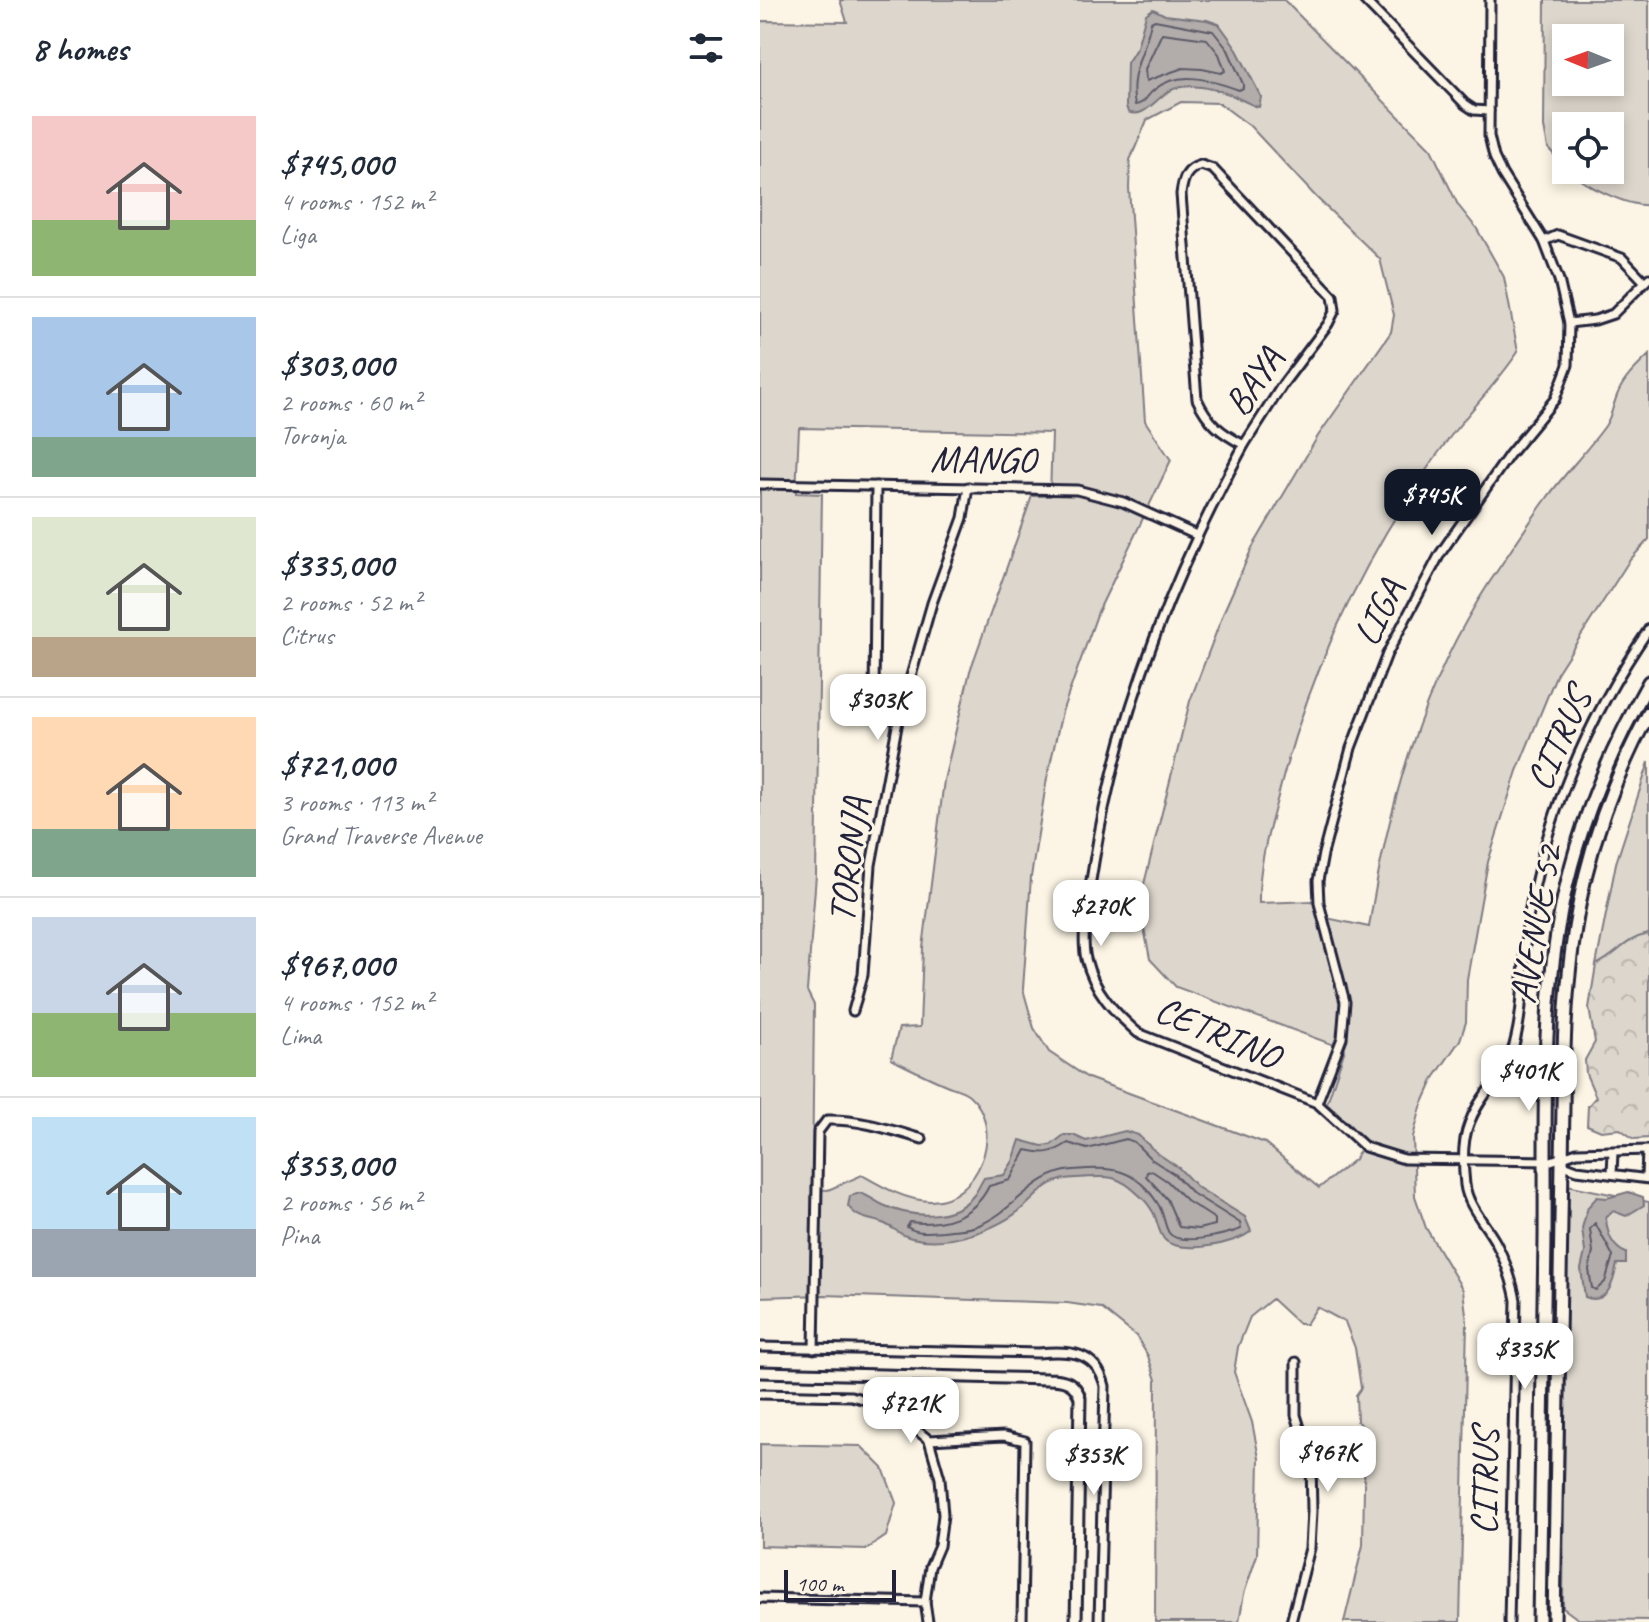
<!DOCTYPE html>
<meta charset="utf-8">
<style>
:root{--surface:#fff;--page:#f2f2f3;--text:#1f2937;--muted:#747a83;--line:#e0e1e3;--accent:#111827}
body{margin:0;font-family:Caveat,sans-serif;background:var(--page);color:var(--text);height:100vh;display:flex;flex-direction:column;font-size:30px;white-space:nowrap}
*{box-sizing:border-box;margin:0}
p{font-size:26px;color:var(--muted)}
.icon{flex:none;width:44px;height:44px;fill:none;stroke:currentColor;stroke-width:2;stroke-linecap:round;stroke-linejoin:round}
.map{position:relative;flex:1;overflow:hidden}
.side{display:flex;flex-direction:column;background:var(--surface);width:760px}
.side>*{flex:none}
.needle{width:52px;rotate:271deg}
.fabs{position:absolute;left:792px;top:24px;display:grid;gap:16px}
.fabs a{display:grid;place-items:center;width:72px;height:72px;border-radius:0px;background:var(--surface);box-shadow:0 4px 12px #0003;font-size:40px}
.scale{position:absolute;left:24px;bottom:20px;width:112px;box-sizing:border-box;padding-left:8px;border:4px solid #22223b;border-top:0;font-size:22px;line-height:28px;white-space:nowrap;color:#22223b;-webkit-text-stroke:6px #fcf5e5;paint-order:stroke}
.price{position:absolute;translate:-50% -68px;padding:0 18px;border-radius:16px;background:#fff;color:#222;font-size:26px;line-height:52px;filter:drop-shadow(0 2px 4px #0008)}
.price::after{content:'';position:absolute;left:50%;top:48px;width:24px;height:18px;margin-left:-12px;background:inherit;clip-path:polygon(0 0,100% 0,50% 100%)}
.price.on{background:var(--accent);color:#fff}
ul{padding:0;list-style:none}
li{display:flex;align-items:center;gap:24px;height:200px;padding:0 32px}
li+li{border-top:2px solid var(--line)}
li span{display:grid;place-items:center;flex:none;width:224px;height:160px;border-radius:0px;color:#555}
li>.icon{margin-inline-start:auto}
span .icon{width:96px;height:96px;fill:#fffc;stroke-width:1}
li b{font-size:34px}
h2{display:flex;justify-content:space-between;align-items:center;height:96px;padding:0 32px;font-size:34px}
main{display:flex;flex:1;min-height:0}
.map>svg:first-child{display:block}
.grass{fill:#dcd6cc;stroke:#7f7c84;stroke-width:2;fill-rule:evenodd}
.forest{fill:url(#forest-crowns);stroke:#7f7c84;stroke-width:2}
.water{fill:#b2adab;stroke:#78757e;stroke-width:2}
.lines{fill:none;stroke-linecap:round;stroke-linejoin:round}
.shore{stroke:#5c5a68;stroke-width:2}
.minor-casing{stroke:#22223b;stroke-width:13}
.tertiary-casing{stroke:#22223b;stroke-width:15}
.secondary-casing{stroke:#22223b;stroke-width:17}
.minor{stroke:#fcf5e5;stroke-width:7}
.tertiary{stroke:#fcf5e5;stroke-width:9}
.secondary{stroke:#fcf5e5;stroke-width:11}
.labels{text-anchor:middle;stroke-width:6;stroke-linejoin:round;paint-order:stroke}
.street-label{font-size:38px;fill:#22223b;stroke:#fcf5e5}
</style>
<main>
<section class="side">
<h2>8 homes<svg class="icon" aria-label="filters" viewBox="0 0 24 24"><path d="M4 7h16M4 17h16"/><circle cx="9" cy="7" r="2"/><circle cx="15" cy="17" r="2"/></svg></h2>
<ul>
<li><span style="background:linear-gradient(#f6c9c9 65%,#8fb573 0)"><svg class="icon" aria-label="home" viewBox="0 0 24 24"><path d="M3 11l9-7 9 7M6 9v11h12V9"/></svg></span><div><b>$745,000</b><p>4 rooms · 152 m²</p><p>Liga</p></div></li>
<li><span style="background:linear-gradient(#a9c7e8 75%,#7fa58c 0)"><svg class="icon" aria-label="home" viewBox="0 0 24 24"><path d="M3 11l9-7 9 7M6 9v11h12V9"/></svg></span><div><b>$303,000</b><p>2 rooms · 60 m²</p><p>Toronja</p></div></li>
<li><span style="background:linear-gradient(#dfe7d0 75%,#b9a48a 0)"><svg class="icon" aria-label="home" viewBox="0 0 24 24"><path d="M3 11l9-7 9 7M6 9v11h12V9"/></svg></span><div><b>$335,000</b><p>2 rooms · 52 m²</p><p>Citrus</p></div></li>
<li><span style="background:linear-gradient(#ffd9b3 70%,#7fa58c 0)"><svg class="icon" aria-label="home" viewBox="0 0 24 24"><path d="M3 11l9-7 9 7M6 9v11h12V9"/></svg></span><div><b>$721,000</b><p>3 rooms · 113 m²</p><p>Grand Traverse Avenue</p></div></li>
<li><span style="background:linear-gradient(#c9d6e8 60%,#8fb573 0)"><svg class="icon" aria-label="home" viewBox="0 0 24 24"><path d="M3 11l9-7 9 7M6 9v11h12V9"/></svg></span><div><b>$967,000</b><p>4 rooms · 152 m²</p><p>Lima</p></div></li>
<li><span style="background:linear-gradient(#bfe0f5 70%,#9aa5b1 0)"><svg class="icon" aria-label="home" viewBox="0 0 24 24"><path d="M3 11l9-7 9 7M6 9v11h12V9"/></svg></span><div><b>$353,000</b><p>2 rooms · 56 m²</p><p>Pina</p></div></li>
</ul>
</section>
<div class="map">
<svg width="889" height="1622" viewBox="0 0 889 1622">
<defs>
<pattern id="forest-crowns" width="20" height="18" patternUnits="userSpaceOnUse" patternTransform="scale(2)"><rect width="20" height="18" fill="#dcd6cc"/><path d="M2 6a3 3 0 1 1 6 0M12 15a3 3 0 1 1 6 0" fill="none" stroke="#bcb7b0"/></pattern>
</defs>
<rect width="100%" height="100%" fill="#fcf5e5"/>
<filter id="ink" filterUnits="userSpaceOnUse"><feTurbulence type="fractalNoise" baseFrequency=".0125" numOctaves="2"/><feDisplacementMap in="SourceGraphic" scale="16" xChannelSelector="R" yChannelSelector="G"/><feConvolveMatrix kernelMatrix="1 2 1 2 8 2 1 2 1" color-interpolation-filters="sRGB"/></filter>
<g filter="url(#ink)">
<g class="grass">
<path d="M 80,0 L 524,0 L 671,149 L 698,205 L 717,229 L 744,277 L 758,352 C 738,382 712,408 690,437 C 612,541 554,659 521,785 C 511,824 498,863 499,903 L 553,901 L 557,916 L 609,927 C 628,806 661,687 729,583 C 748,555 767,525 787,498 C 805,473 827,451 845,426 C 852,416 853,404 858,393 C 864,378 878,366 889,355 L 889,539 L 869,561 L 797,673 L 757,771 L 728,862 L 707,979 L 706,1022 L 700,1040 L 674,1078 L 661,1107 L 653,1137 L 655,1196 L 666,1228 L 703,1290 L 707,1322 L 700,1622 L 584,1622 L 603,1545 L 605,1429 L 597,1421 L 596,1395 L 601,1388 L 595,1348 L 585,1322 L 557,1307 L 546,1324 L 539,1324 L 512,1299 L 490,1317 L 478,1347 L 474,1372 L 492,1422 L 499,1458 L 497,1555 L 484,1594 L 479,1622 L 395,1622 L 396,1380 L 388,1356 L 376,1336 L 341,1308 L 307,1303 L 64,1295 L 0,1297 L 0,21 L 87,22 ZM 421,102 L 459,103 L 490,126 L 557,198 L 620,259 L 634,315 L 631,332 L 558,436 L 492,548 L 465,609 L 430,701 L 384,884 L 384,928 L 390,959 L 416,987 L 585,1049 L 567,1103 L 604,1139 L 595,1159 L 559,1188 L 505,1143 L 328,1078 L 289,1052 L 274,1028 L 263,989 L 271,877 L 287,778 L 302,712 L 338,612 L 411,460 L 385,421 L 369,188 L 370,160 L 387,120 ZM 39,428 L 292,433 L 290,496 L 272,496 L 210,671 L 184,780 L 163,948 L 160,1027 L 139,1028 L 131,1059 C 149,1068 167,1077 186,1085 C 193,1088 203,1090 209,1095 C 247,1128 218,1202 170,1201 C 145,1200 123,1187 102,1175 L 68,1190 L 52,1189 L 54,1005 L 47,991 L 56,875 L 62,494 L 36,493 Z"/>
<path d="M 785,0 L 889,0 L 889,205 C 868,207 823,185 808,170 L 850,170 L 850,126 L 806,126 L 806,168 L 788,148 L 784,127 ZM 850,38 L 850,82 L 806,82 L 806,38 Z"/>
<path d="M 889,762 L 889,934 C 864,939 858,955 836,965 L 856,863 Z"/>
<polygon points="807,1185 889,1202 889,1620 818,1619 803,1608"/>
<polygon points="0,1444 101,1446 123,1468 136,1503 126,1536 107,1549 0,1546"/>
</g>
<path class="forest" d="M 889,934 L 889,1138 L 874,1139 L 860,1129 L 841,1131 L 827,1125 L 828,1106 L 836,1097 L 826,1074 L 825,1060 L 835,1042 L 829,1008 L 836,965 C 858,955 864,939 889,934 Z"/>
<g class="water">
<path d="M 393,9 L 405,15 L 447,20 L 459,24 L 475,46 L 501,97 L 499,107 C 492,106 489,103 482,100 C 465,91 441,84 421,87 C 398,90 387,121 368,112 L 366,106 L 367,63 L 377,47 L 386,14 Z"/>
<path d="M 365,1131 L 378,1135 L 397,1153 L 419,1168 L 437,1187 L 485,1217 L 491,1231 C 478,1244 420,1255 405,1240 C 398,1233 398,1221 393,1212 C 389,1205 384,1199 378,1194 C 355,1172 345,1177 316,1178 C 289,1179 283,1190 265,1206 C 238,1230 187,1247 152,1238 C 141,1236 134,1228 125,1224 C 110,1218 98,1220 88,1206 L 90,1196 L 100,1193 C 109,1196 115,1201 123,1205 C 151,1218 193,1221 214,1195 C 218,1190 220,1184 224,1178 L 244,1175 L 253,1161 L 260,1140 L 282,1146 L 291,1145 L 304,1135 L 313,1135 L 326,1141 Z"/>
<path d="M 868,1192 L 883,1197 L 884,1205 L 866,1216 L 853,1211 L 846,1218 C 847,1233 851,1247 866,1253 L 866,1264 L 857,1264 C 854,1281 848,1306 825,1297 L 821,1269 L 825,1252 L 822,1228 L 828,1207 L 837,1197 L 847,1198 Z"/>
</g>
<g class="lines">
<g class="shore">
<path d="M 395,20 L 453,31 L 468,50 L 483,84 L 483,88 L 479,90 C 451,80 419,69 394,90 C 386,96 385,104 375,105 C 368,73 385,53 391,22 Z"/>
<polygon points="402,33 447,39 459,54 465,71 461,73 442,69 423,68 386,81 385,69"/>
<path d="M 366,1139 L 374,1142 L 391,1159 L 414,1174 L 432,1193 L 480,1223 L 481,1229 C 468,1234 419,1247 409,1233 C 404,1225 404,1213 398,1204 C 375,1167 352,1167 313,1170 C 273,1173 255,1211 219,1225 C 209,1230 194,1229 183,1231 C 171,1232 157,1234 147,1227 L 150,1222 C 182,1226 214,1217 229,1186 L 250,1180 L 266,1150 C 283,1154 292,1154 308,1143 L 327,1149 Z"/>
<polygon points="392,1171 407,1181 427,1201 455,1219 455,1225 438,1229 419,1227 407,1199 386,1176 387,1172"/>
<polygon points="835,1223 853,1256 845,1282 836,1290 832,1288 829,1270 833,1252 830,1229"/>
</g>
<defs>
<g id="minor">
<polyline points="604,0 705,104 714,110 729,111"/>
<path d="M 441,165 L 453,169 L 573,296 L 575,310 L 568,324 L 523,384 L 484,445 C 461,433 448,423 437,399 L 421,194 C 423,179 426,169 441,165 Z"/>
<polyline points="784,241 798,235 862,258 884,281"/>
<polyline points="809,323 835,320 853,314 889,278"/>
<path d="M 484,445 C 412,576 358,714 334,862 C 330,889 320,933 326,959 C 334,991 354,1012 378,1033 L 557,1103 L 605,1147 L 644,1159 L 791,1161 L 817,1152 L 889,1150"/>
<polyline points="0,484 317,490 363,502 436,535"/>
<polyline points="116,486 114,700 115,711 138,721"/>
<polyline points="93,1011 103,975 111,865 138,721 172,603 203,518 208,487"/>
<polyline points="557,1103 582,1038 585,1002 559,903 558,881 563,854 591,748 627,654 680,554 749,455 795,399 808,365 809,323 799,280 784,241 742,174 734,157 729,136 730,0"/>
<polyline points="801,1164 817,1170 889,1179"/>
<polyline points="852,1174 853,1152"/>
<polyline points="886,1177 887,1151"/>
<path d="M 0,1347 L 278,1353 C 310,1350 336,1351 345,1386 L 339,1622"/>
<path d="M 54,1349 L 58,1132 L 67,1120 C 100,1119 131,1130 162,1139"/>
<polyline points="0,1394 91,1396 127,1406 169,1440 180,1478 183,1515 179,1546 170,1567 165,1602 168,1622"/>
<polyline points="169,1440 244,1436 265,1441 262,1622"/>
<polyline points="0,1598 165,1602"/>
<polyline points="531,1622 550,1548 552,1511 551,1463 536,1415 536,1362"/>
<path d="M 749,1622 L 756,1300 C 752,1280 746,1262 736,1243 C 726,1224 708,1207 705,1185 C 703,1167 702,1141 709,1124 C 719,1095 745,1076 754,1045 C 766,1002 761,957 769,913 C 788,810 830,715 889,629"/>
</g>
<path id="tertiary" d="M 0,1372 L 288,1379 C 304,1379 315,1382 320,1398 L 316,1622"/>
<g id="secondary">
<path d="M 779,1622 C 781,1495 783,1367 785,1240 C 786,1128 780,1012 803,901 C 819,823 850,751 889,682"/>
<path d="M 794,1622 L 804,1049 C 808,924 829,823 889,713"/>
</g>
</defs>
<use href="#minor" class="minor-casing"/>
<use href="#tertiary" class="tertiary-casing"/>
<use href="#secondary" class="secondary-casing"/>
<use href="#minor" class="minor"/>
<use href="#tertiary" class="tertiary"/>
<use href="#secondary" class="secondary"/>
</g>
</g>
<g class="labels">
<g class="street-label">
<text transform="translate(493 381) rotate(-56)" y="13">BAYA</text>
<text transform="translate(223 459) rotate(1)" y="13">MANGO</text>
<text transform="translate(618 612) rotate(-64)" y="13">LIGA</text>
<text transform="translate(798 739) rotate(-66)" y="13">CITRUS</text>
<text transform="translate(88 860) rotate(-83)" y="13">TORONJA</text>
<text transform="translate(775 924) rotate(-80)" y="13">AVENUE 52</text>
<text transform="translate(458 1032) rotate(23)" y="13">CETRINO</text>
<text transform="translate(724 1482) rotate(-89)" y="13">CITRUS</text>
</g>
</g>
</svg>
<div class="fabs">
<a><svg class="needle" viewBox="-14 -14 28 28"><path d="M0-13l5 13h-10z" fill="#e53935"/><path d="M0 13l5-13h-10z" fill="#747a83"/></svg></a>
<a><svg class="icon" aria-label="locate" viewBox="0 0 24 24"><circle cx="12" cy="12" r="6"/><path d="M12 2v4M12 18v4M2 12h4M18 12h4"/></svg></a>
</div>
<div class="scale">100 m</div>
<b class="price on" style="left:672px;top:537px">$745K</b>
<b class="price" style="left:118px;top:742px">$303K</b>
<b class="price" style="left:341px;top:948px">$270K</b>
<b class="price" style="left:769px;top:1113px">$401K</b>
<b class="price" style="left:765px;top:1391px">$335K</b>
<b class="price" style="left:151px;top:1445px">$721K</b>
<b class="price" style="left:568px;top:1494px">$967K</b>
<b class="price" style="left:334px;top:1497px">$353K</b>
</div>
</main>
